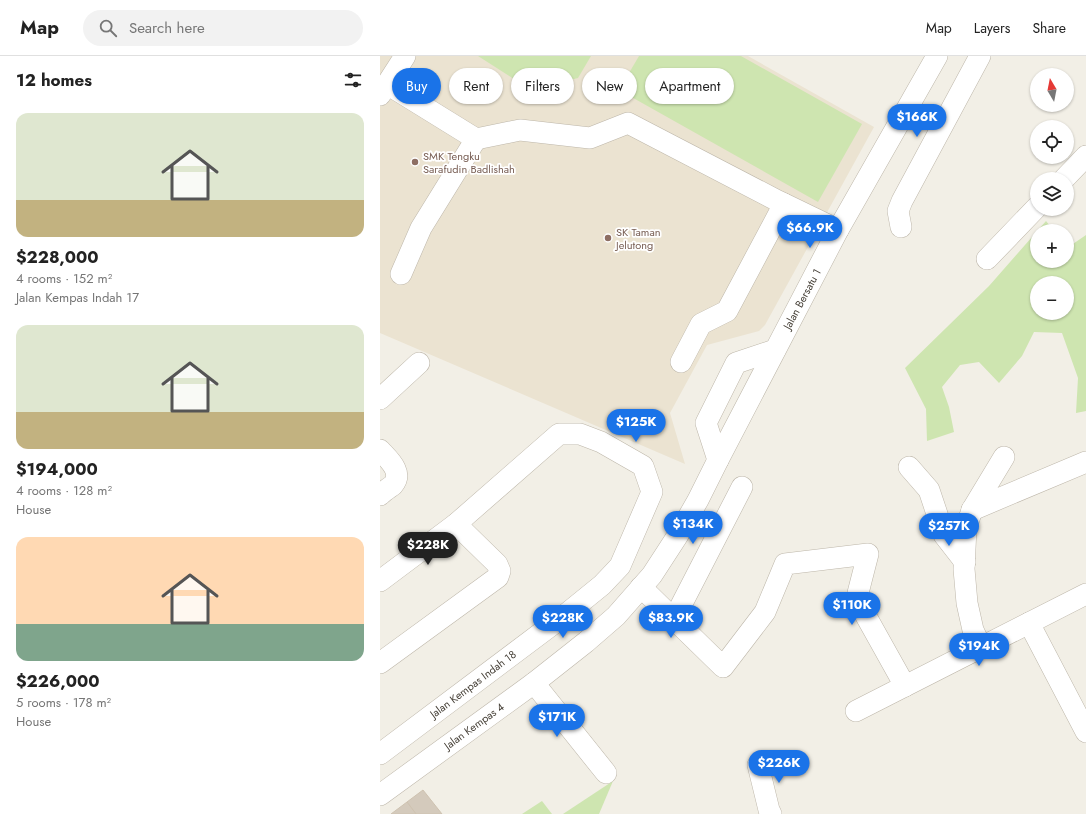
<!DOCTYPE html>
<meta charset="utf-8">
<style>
:root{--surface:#fff;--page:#f2f2f2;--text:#222;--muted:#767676;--line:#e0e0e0;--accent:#1a73e8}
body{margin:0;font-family:Jost,sans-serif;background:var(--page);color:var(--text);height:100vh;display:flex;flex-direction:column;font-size:15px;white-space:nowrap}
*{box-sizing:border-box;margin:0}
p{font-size:13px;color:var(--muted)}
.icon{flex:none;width:22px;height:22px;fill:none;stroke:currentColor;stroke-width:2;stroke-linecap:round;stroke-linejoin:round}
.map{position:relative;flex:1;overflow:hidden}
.sheet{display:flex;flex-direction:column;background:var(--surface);width:380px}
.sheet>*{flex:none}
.hud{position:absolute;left:12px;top:12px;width:380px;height:36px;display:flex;gap:8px}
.needle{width:26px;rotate:350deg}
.buttons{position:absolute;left:650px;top:12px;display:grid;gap:8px}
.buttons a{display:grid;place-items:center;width:44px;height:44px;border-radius:50%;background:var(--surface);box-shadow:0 1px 3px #0004;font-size:20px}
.price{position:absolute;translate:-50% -34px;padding:0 9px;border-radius:14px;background:var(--accent);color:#fff;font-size:13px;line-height:26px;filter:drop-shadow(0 1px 2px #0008)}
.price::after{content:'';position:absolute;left:50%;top:24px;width:12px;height:9px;margin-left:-6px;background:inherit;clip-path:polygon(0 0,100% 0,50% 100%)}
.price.selected{background:#222;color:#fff}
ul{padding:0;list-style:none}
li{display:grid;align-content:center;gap:8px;height:212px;padding:0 16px}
li span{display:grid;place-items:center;height:124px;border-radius:12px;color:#555}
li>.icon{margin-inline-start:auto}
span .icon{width:72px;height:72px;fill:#fffc;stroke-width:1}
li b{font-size:17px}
h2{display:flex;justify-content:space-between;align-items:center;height:48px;padding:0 16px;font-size:17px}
.tag{padding:0 14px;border-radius:18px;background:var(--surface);box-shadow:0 1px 3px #0004;font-size:14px;line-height:36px}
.tag.selected{background:var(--accent);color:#fff}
header{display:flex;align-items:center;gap:24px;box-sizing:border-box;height:56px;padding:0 20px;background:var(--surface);border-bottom:1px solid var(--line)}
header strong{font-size:19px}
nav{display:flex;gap:22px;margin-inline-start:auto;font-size:14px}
.search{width:280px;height:36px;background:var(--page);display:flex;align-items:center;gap:10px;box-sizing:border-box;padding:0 14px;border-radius:22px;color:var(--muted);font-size:15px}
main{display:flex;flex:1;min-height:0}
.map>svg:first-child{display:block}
.education{fill:#ebe3d1}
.green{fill:#cee5b0;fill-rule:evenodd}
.building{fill:#d4cabc;stroke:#cec2b0}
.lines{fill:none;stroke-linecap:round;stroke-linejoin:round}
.minor-casing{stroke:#bdb6a9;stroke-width:22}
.minor{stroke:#fff;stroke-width:21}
.education-dot{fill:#8d6e63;stroke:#fff;stroke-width:1.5}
.labels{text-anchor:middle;stroke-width:3.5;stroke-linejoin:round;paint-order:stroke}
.education-label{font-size:11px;fill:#785e54;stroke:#fff;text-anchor:start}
.street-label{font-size:11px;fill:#453f36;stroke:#fff}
</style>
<header>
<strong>Map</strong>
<div class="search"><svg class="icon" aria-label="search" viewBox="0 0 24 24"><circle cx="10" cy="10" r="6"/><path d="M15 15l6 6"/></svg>Search here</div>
<nav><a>Map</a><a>Layers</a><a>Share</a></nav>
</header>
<main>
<section class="sheet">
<h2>12 homes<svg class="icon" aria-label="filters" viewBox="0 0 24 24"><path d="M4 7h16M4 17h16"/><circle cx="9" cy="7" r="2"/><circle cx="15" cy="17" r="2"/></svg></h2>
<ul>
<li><span style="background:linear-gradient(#dfe7d0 70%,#c2b280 0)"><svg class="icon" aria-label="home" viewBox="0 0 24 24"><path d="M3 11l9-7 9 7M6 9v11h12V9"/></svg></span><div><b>$228,000</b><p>4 rooms · 152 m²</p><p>Jalan Kempas Indah 17</p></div></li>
<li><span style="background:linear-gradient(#dfe7d0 70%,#c2b280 0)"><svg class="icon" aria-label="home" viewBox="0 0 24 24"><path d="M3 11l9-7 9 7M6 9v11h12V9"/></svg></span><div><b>$194,000</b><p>4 rooms · 128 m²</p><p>House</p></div></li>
<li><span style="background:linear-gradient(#ffd9b3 70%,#7fa58c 0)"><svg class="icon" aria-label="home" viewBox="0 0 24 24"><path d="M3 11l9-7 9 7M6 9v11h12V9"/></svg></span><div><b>$226,000</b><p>5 rooms · 178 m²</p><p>House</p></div></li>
</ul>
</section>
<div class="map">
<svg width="706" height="758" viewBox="0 0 706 758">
<rect width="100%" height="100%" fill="#f2efe6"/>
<polygon class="education" points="0,0 368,0 494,71 385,269 379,275 327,289 290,357 305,408 0,277"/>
<g class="green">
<polygon points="98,0 211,0 198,22 151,34"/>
<polygon points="259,0 361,0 482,68 438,146 239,34"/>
<path d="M 666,165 L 674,175 L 657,175 L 657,205 L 687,205 L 687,192 L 706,179 L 706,355 L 696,357 L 698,322 L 682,277 L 654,276 L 642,300 L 619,327 L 599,306 L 580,309 L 562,331 L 569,351 L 574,376 L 547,385 L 546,353 L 525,312 L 609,230 ZM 657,227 L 687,227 L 687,257 L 657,257 Z"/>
<polygon points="233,725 219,758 183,758"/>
<polygon points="162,745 172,758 142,758"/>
</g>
<g class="building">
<polygon points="43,734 62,758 36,758 27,746"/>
<polygon points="27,746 36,758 11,758"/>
</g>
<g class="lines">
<defs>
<g id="minor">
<polyline points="7,28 96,83 140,74 210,82 248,67 398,145 458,174"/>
<polyline points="0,39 25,0"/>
<polyline points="684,123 706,100"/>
<polyline points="521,171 518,155 522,145 600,0"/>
<polyline points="607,203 657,151"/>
<polyline points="21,218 41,172 96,83"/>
<polyline points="301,306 321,268 347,255 404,148"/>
<polyline points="0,343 39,307"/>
<path d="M 0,394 C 8,403 24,416 13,429 C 9,432 4,435 0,439"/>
<polyline points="338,404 326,367 356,307 395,294"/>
<polyline points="529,411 549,434 564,479 585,506"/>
<polyline points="592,454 706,406"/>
<polyline points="0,525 76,468 179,378 200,378 221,386 263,410 272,436 240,510 222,529 185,559 0,698"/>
<polyline points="261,531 343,611 385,556 405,508 488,498 478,537 482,553 525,630"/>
<polyline points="294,563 362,431"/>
<polyline points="649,567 706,676"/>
<polyline points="601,591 593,574 587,547 584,513 586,472 592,454 624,401"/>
<polyline points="0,607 118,521 120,515 117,508 76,468"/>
<polyline points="154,627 226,717"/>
<polyline points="476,655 706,538"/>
<polyline points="378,709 389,754 391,758"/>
<polyline points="0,739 154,627 206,586 236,560 272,519 298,479 318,444 338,404 458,174 557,0"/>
</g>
</defs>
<use href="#minor" class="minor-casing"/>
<use href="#minor" class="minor"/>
</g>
<g class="education-dot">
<circle cx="35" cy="106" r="4"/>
<circle cx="228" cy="182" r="4"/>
</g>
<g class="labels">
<g class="education-label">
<text x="43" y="104">SMK Tengku<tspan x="43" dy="13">Sarafudin Badlishah</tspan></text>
<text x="236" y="180">SK Taman<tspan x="236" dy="13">Jelutong</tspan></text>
</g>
<g class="street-label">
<text transform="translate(422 243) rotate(-62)" y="4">Jalan Bersatu 1</text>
<text transform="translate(93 628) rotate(-37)" y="4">Jalan Kempas Indah 18</text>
<text transform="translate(94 670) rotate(-36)" y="4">Jalan Kempas 4</text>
</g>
</g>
</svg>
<div class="buttons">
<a><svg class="needle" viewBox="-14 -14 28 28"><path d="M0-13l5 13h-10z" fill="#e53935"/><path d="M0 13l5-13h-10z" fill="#767676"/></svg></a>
<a><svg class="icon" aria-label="locate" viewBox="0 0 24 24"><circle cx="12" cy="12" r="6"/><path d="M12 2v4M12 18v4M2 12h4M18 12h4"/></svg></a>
<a><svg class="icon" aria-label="layers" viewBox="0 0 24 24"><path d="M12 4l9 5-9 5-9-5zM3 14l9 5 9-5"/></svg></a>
<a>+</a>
<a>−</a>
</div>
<b class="price" style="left:537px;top:82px">$166K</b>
<b class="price" style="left:430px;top:193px">$66.9K</b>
<b class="price" style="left:256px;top:387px">$125K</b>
<b class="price" style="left:313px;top:489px">$134K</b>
<b class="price" style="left:569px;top:491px">$257K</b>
<b class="price selected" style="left:48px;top:510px">$228K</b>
<b class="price" style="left:472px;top:570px">$110K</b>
<b class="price" style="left:183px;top:583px">$228K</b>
<b class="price" style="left:291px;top:583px">$83.9K</b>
<b class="price" style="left:599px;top:611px">$194K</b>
<b class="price" style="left:177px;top:682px">$171K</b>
<b class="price" style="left:399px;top:728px">$226K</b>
<div class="hud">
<a class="tag selected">Buy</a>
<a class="tag">Rent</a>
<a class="tag">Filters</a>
<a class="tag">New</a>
<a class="tag">Apartment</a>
</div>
</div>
</main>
